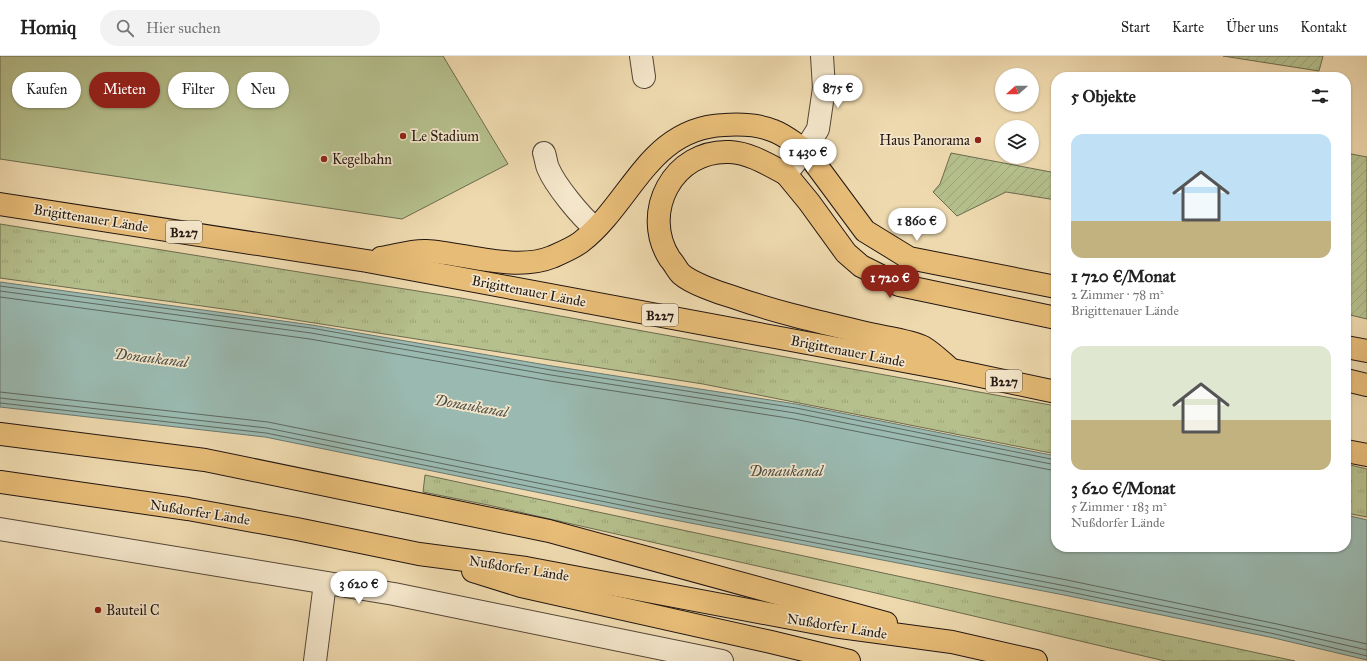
<!DOCTYPE html>
<html lang="de">
<meta charset="utf-8">
<style>
:root{--surface:#fff;--page:#f2f2f2;--text:#222;--muted:#767676;--line:#e0e0e0;--accent:#8f2418}
body{margin:0;font-family:"IM FELL Great Primer",serif;background:var(--page);color:var(--text);height:100vh;display:flex;flex-direction:column;font-size:15px;white-space:nowrap}
*{box-sizing:border-box;margin:0}
p{font-size:13px;color:var(--muted)}
.icon{flex:none;width:22px;height:22px;fill:none;stroke:currentColor;stroke-width:2;stroke-linecap:round;stroke-linejoin:round}
.map{position:relative;flex:1;overflow:hidden}
.details{position:absolute;left:1051px;top:16px;width:300px;height:480px;display:flex;flex-direction:column;background:var(--surface);border-radius:16px;box-shadow:0 1px 3px #0004}
.details>*{flex:none}
.hud{position:absolute;left:12px;top:16px;width:380px;height:36px;display:flex;gap:8px}
.needle{width:26px;rotate:249deg}
.controls{position:absolute;left:995px;top:12px;display:grid;gap:8px}
.controls a{display:grid;place-items:center;width:44px;height:44px;border-radius:50%;background:var(--surface);box-shadow:0 1px 3px #0004;font-size:20px}
.price{position:absolute;translate:-50% -34px;padding:0 9px;border-radius:14px;background:#fff;color:#222;font-size:13px;line-height:26px;filter:drop-shadow(0 1px 2px #0008)}
.price::after{content:'';position:absolute;left:50%;top:24px;width:12px;height:9px;margin-left:-6px;background:inherit;clip-path:polygon(0 0,100% 0,50% 100%)}
.price.on{background:var(--accent);color:#fff}
ul{padding:0;list-style:none}
li{display:grid;align-content:center;gap:8px;height:212px;padding:0 20px}
li span{display:grid;place-items:center;height:124px;border-radius:12px;color:#555}
li>.icon{margin-inline-start:auto}
span .icon{width:72px;height:72px;fill:#fffc;stroke-width:1}
li b{font-size:17px}
h2{display:flex;justify-content:space-between;align-items:center;height:48px;padding:0 20px;font-size:17px}
.tag{padding:0 14px;border-radius:18px;background:var(--surface);box-shadow:0 1px 3px #0004;font-size:14px;line-height:36px}
.tag.on{background:var(--accent);color:#fff}
header{display:flex;align-items:center;gap:24px;box-sizing:border-box;height:56px;padding:0 20px;background:var(--surface);border-bottom:1px solid var(--line)}
header strong{font-size:19px}
nav{display:flex;gap:22px;margin-inline-start:auto;font-size:14px}
.search{width:280px;height:36px;background:var(--page);display:flex;align-items:center;gap:10px;box-sizing:border-box;padding:0 14px;border-radius:22px;color:var(--muted);font-size:15px}
.map>svg:first-child{display:block}
.park{fill:url(#park-tufts);stroke:#6c6b4f}
.garden{fill:url(#garden-furrows);stroke:#6c6b4f}
.pitch{fill:#b5c08d;stroke:#6c6b4f}
.water{fill:#9ab9b0;stroke:#6a7870}
.lines{fill:none;stroke-linecap:round;stroke-linejoin:round}
.shore{stroke:#5e6860;stroke-width:1}
.minor-casing{stroke:#554738;stroke-width:24}
.major-casing{stroke:#221611;stroke-width:24}
.highway-casing{stroke:#221611;stroke-width:24}
.minor{stroke:#f4e6ca;stroke-width:22}
.major{stroke:#e7bc77;stroke-width:22}
.highway{stroke:#e7bc77;stroke-width:22}
.poi-dot{fill:#8f2418;stroke:#f4e6ca;stroke-width:1.5}
.labels{text-anchor:middle;stroke-width:3.5;stroke-linejoin:round;paint-order:stroke}
.shield{fill:#f4e6ca;stroke:#615448;stroke-width:1}
.shield-label{font-size:13px;font-weight:bold;fill:#221611}
.poi-label{font-size:14px;fill:#221611;stroke:#f4e6ca;text-anchor:start}
.street-label{font-size:14px;fill:#221611;stroke:#f4e6ca}
.water-label{font-size:15px;font-style:italic;fill:#4c4f49;stroke:#f4e6ca}
</style>
<header>
<strong>Homiq</strong>
<div class="search"><svg class="icon" aria-label="search" viewBox="0 0 24 24"><circle cx="10" cy="10" r="6"/><path d="M15 15l6 6"/></svg>Hier suchen</div>
<nav><a>Start</a><a>Karte</a><a>Über uns</a><a>Kontakt</a></nav>
</header>
<div class="map">
<svg width="1367" height="605" viewBox="0 0 1367 605">
<defs>
<pattern id="park-tufts" width="24" height="20" patternUnits="userSpaceOnUse"><rect width="24" height="20" fill="#b5c08d"/><path d="M3 7l-1-3M5 7V3M7 7l1-3M15 17l-1-3M17 17v-4M19 17l1-3" fill="none" stroke="#9ba479"/></pattern>
<pattern id="garden-furrows" width="10" height="10" patternUnits="userSpaceOnUse"><rect width="10" height="10" fill="#b5c08d"/><path d="M-1 1l2-2M0 10L10 0M9 11l2-2" fill="none" stroke="#9ba479"/></pattern>
</defs>
<rect width="100%" height="100%" fill="#eed9ae"/>
<filter id="stains"><feTurbulence type="fractalNoise" baseFrequency=".005" numOctaves="4"/><feColorMatrix values="0 0 0 0 .2 0 0 0 0 .09 0 0 0 0 .02 0 0 0 .5 -.17"/></filter>
<radialGradient id="worn" r=".72"><stop offset=".6" stop-color="#630" stop-opacity="0"/><stop offset="1" stop-color="#630" stop-opacity=".3"/></radialGradient>
<g class="park">
<polygon points="0,168 461,242 1056,350 1056,398 703,328 238,255 0,222"/>
<polygon points="1346,408 1367,413 1367,461 1346,457"/>
<polygon points="425,419 1295,605 1165,605 850,531 488,449 423,436"/>
</g>
<g class="garden">
<polygon points="1223,0 1323,0 1319,15"/>
<polygon points="951,97 1056,117 1056,144 1006,136 957,160 933,136 940,128"/>
<polygon points="1346,97 1367,101 1367,263 1346,258"/>
</g>
<polygon class="pitch" points="0,0 443,0 508,108 402,163 0,103"/>
<polygon class="water" points="0,226 312,269 552,310 796,348 1056,400 1056,491 1346,491 1346,459 1367,464 1367,604 1274,582 1064,539 654,460 265,381 0,351"/>
<g class="lines">
<g class="shore">
<polyline points="0,230 311,272 551,314 796,352 1056,404"/>
<polyline points="0,235 311,277 551,319 795,357 1056,409"/>
<polyline points="0,241 310,283 550,325 794,363 1056,415"/>
<polyline points="0,336 268,366 657,445 1067,524 1277,568 1367,588"/>
<polyline points="0,342 267,372 656,451 1066,530 1276,573 1367,594"/>
<polyline points="0,347 266,377 655,456 1065,535 1275,578 1367,600"/>
</g>
<defs>
<g id="minor">
<polyline points="641,0 644,21"/>
<path d="M 544,97 C 546,102 546,108 548,112 C 555,129 581,161 595,172"/>
<polyline points="786,118 805,94 818,73 824,32 822,0"/>
<polyline points="0,473 394,538 722,605"/>
<polyline points="315,605 325,527"/>
</g>
<g id="major">
<polyline points="805,94 865,175 909,202 1056,231"/>
<polyline points="786,118 809,146 846,197 861,210 899,229 1056,262"/>
<polyline points="1346,291 1367,295"/>
<polyline points="1346,324 1367,329"/>
</g>
<g id="highway">
<path d="M 786,118 C 769,109 750,97 730,96 C 673,93 640,157 670,203 C 674,207 677,214 681,218 C 691,227 719,237 733,241 C 778,257 824,267 870,278 C 883,281 913,285 923,291 C 933,297 941,305 949,312"/>
<polyline points="0,148 367,205 952,314 1056,336"/>
<path d="M 381,202 C 395,200 412,194 426,195 C 464,197 515,216 552,201 C 561,197 573,192 581,186 C 632,146 649,72 724,69 C 740,68 758,68 774,75 C 785,79 795,88 805,94"/>
<polyline points="0,378 205,404 549,475 886,567"/>
<polyline points="1346,395 1367,399"/>
<polyline points="0,426 188,453 297,473 419,498 526,512 833,570 952,586 1036,605"/>
<polyline points="473,515 521,530 771,586 849,605"/>
</g>
</defs>
<use href="#minor" class="minor-casing"/>
<use href="#major" class="major-casing"/>
<use href="#highway" class="highway-casing"/>
<use href="#minor" class="minor"/>
<use href="#major" class="major"/>
<use href="#highway" class="highway"/>
</g>
<g class="poi-dot">
<circle cx="403" cy="80" r="4"/>
<circle cx="978" cy="84" r="4"/>
<circle cx="324" cy="103" r="4"/>
<circle cx="98" cy="554" r="4"/>
</g>
<g class="labels">
<g class="shield">
<rect x="166" y="165" width="36" height="22" rx="3"/>
<rect x="642" y="248" width="36" height="22" rx="3"/>
<rect x="986" y="314" width="36" height="22" rx="3"/>
</g>
<g class="shield-label">
<text x="184" y="181">B227</text>
<text x="660" y="264">B227</text>
<text x="1004" y="330">B227</text>
</g>
<g class="poi-label">
<text x="411" y="85">Le Stadium</text>
<text x="970" y="89" text-anchor="end">Haus Panorama</text>
<text x="332" y="108">Kegelbahn</text>
<text x="106" y="559">Bauteil C</text>
</g>
<g class="street-label">
<text transform="translate(91 162) rotate(9)" y="5">Brigittenauer Lände</text>
<text transform="translate(529 235) rotate(11)" y="5">Brigittenauer Lände</text>
<text transform="translate(848 295) rotate(11)" y="5">Brigittenauer Lände</text>
<text transform="translate(200 456) rotate(9)" y="5">Nußdorfer Lände</text>
<text transform="translate(519 512) rotate(9)" y="5">Nußdorfer Lände</text>
<text transform="translate(837 570) rotate(9)" y="5">Nußdorfer Lände</text>
</g>
<g class="water-label">
<text transform="translate(151 302) rotate(7)" y="5">Donaukanal</text>
<text transform="translate(471 350) rotate(10)" y="5">Donaukanal</text>
<text x="786" y="420">Donaukanal</text>
</g>
</g>
<rect width="100%" height="100%" filter="url(#stains)"/>
<rect width="100%" height="100%" fill="url(#worn)"/>
</svg>
<div class="controls">
<a><svg class="needle" viewBox="-14 -14 28 28"><path d="M0-13l5 13h-10z" fill="#e53935"/><path d="M0 13l5-13h-10z" fill="#767676"/></svg></a>
<a><svg class="icon" aria-label="layers" viewBox="0 0 24 24"><path d="M12 4l9 5-9 5-9-5zM3 14l9 5 9-5"/></svg></a>
</div>
<b class="price" style="left:838px;top:53px">875 €</b>
<b class="price" style="left:808px;top:117px">1 430 €</b>
<b class="price" style="left:917px;top:186px">1 860 €</b>
<b class="price on" style="left:890px;top:243px">1 720 €</b>
<b class="price" style="left:359px;top:549px">3 620 €</b>
<div class="hud">
<a class="tag">Kaufen</a>
<a class="tag on">Mieten</a>
<a class="tag">Filter</a>
<a class="tag">Neu</a>
</div>
<section class="details">
<h2>5 Objekte<svg class="icon" aria-label="filters" viewBox="0 0 24 24"><path d="M4 7h16M4 17h16"/><circle cx="9" cy="7" r="2"/><circle cx="15" cy="17" r="2"/></svg></h2>
<ul>
<li><span style="background:linear-gradient(#bfe0f5 70%,#c2b280 0)"><svg class="icon" aria-label="home" viewBox="0 0 24 24"><path d="M3 11l9-7 9 7M6 9v11h12V9"/></svg></span><div><b>1 720 €/Monat</b><p>2 Zimmer · 78 m²</p><p>Brigittenauer Lände</p></div></li>
<li><span style="background:linear-gradient(#dfe7d0 60%,#c2b280 0)"><svg class="icon" aria-label="home" viewBox="0 0 24 24"><path d="M3 11l9-7 9 7M6 9v11h12V9"/></svg></span><div><b>3 620 €/Monat</b><p>5 Zimmer · 183 m²</p><p>Nußdorfer Lände</p></div></li>
</ul>
</section>
</div>
